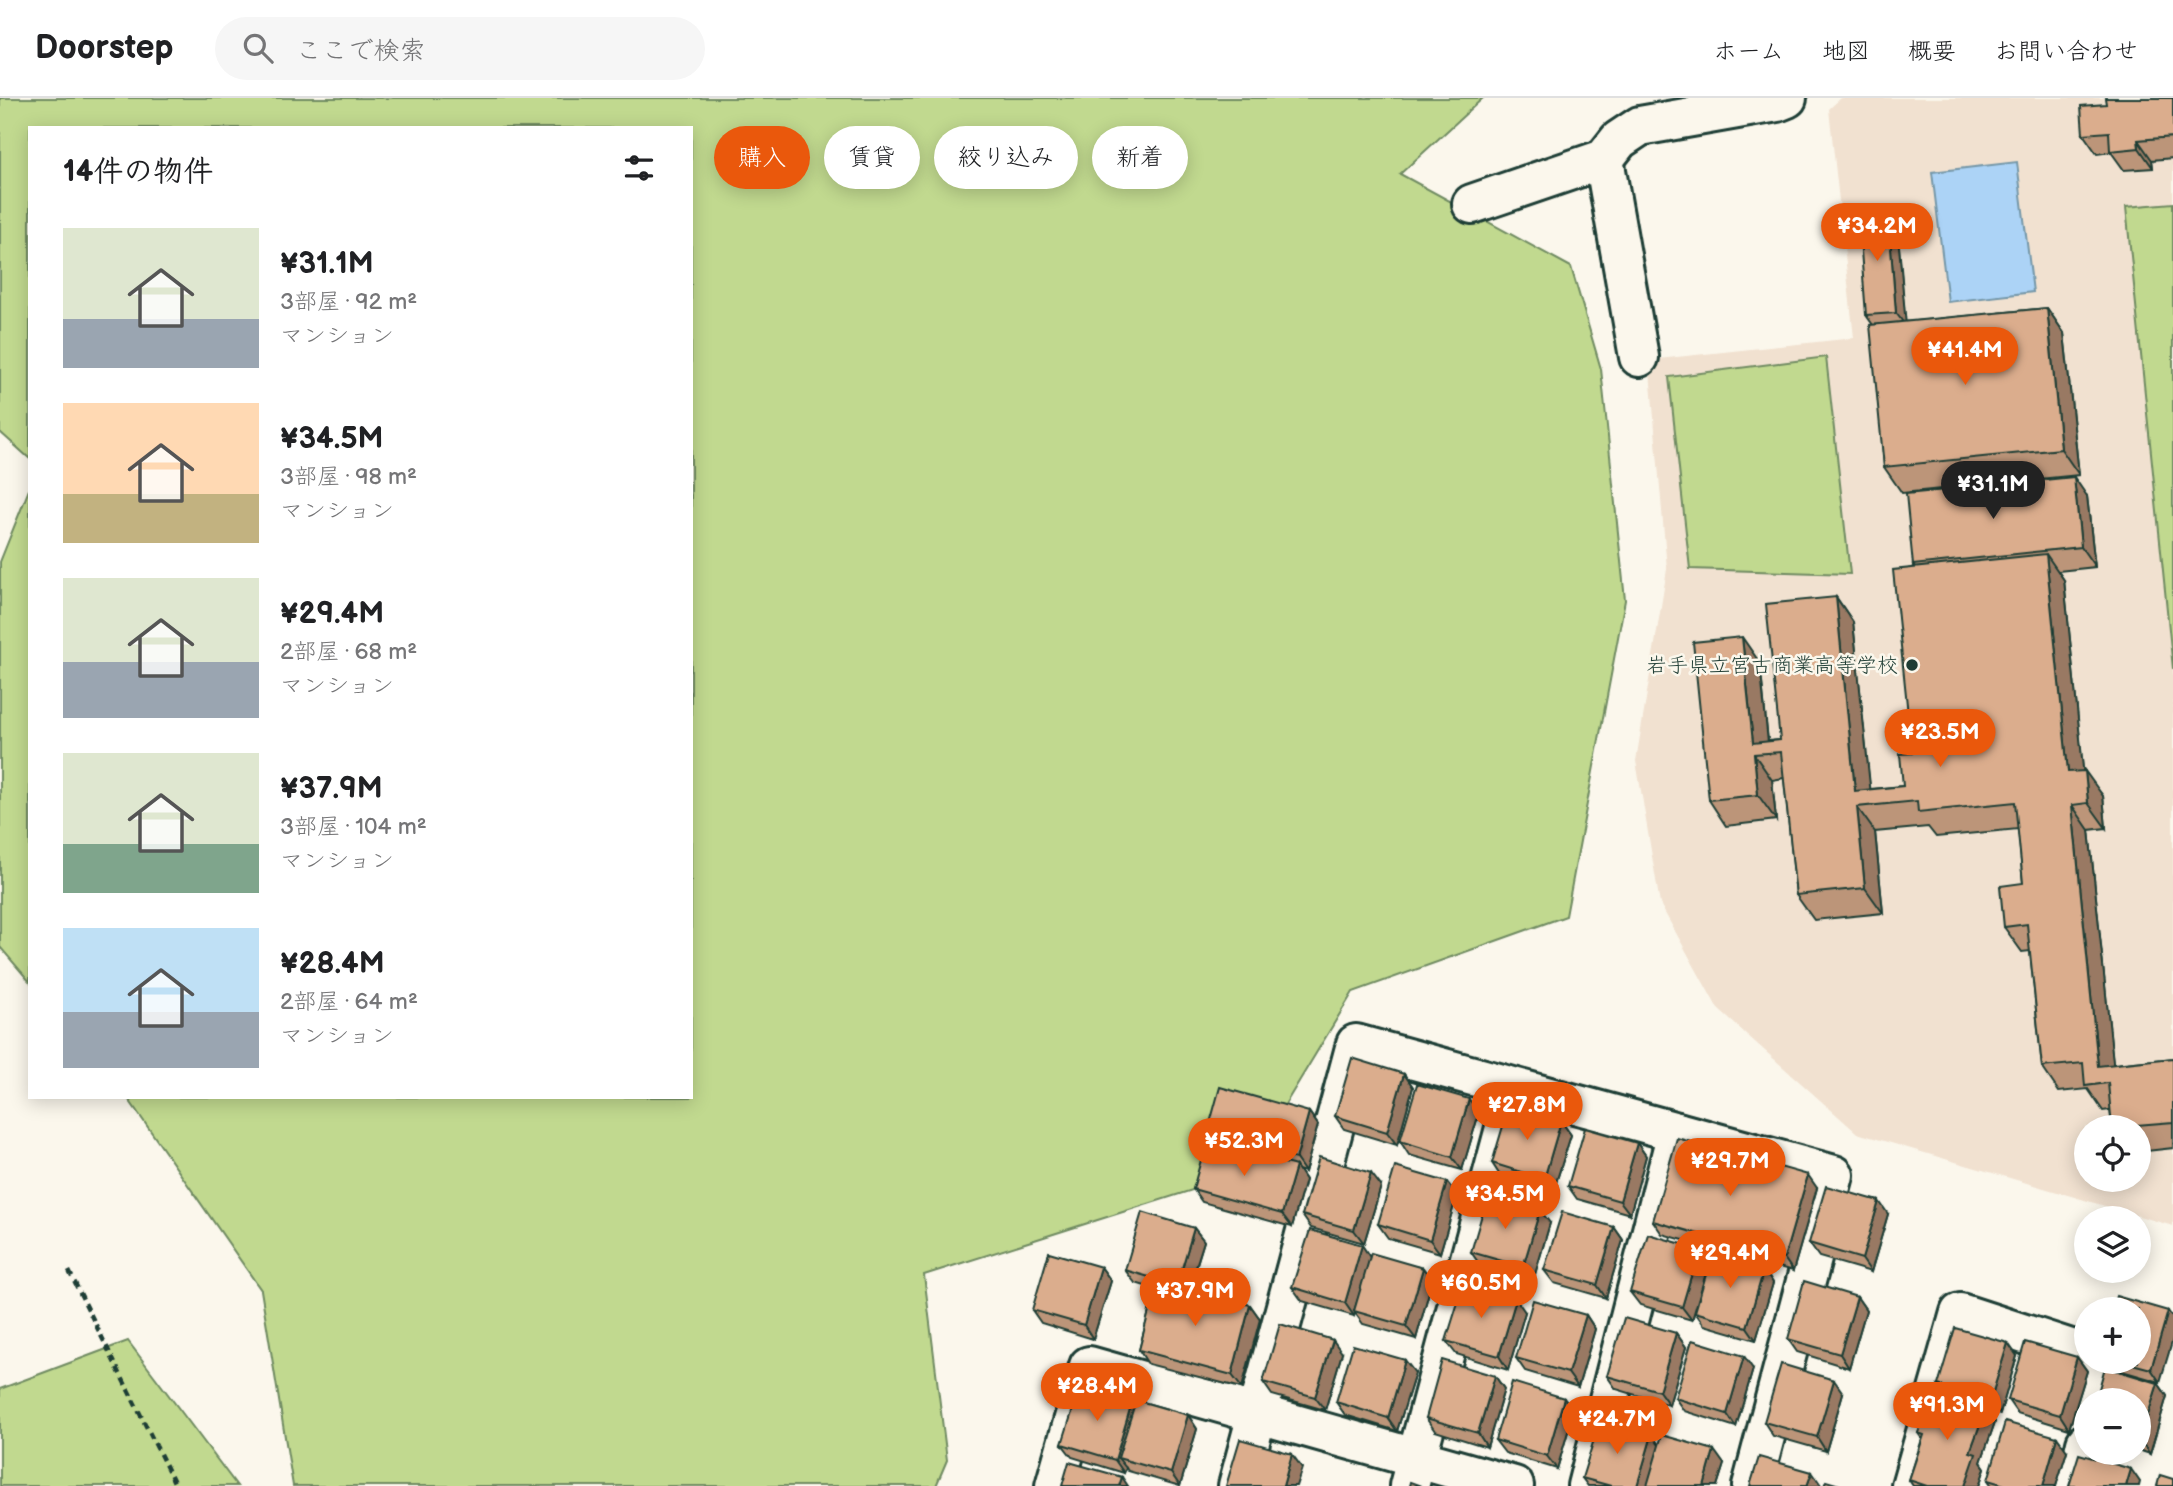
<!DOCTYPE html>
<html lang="ja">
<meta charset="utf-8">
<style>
:root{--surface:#fff;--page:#f6f6f6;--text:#202124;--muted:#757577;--line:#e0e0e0;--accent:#ea580c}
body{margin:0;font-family:"Balsamiq Sans","Klee One",sans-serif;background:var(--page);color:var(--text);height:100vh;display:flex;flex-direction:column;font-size:26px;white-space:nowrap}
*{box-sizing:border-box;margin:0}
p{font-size:23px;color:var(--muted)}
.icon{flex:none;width:38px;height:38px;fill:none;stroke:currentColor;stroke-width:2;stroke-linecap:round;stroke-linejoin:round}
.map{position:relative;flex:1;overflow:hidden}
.details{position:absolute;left:28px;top:28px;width:665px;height:973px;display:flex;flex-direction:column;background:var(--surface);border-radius:0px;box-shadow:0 4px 18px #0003}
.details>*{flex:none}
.top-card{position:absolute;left:714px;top:28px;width:665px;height:63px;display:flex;gap:14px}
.buttons{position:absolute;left:2074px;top:1017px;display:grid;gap:14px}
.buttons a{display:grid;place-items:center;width:77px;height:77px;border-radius:50%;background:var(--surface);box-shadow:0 4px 18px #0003;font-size:35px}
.price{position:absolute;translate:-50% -60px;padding:0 16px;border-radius:24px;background:var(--accent);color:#fff;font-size:23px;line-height:46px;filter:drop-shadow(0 2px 4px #0008)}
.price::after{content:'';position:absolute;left:50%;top:42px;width:21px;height:16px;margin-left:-10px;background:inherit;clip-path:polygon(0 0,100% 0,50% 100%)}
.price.active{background:#222;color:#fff}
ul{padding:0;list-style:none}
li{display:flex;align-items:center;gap:21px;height:175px;padding:0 35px}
li span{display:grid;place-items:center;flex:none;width:196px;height:140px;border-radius:0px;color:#555}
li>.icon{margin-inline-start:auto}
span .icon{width:84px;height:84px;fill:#fffc;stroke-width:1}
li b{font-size:30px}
h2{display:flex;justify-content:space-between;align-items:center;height:84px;padding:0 35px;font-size:30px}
.pill{padding:0 24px;border-radius:32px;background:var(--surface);box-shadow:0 4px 18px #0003;font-size:24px;line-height:63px}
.pill.active{background:var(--accent);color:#fff}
header{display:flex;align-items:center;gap:42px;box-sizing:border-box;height:98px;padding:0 35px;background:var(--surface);border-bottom:2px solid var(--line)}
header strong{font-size:33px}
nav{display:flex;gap:38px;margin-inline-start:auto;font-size:24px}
.search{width:490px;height:63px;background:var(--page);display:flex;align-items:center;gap:18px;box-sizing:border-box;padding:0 24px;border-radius:38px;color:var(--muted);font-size:26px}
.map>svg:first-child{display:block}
.built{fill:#f1e1d0;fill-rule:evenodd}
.green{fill:#c1d98f;stroke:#708b62;stroke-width:2}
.water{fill:#acd3f6;stroke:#7497a8;stroke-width:2}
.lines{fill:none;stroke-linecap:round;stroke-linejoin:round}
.minor-casing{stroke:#1f3d34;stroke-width:44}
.path{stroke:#1f3d34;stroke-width:4.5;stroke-dasharray:7 5;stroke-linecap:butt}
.minor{stroke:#fbf7ec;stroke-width:38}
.wall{fill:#bc9579;stroke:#1f3d34;stroke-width:2}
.shaded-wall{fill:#997963;stroke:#1f3d34;stroke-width:2}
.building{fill:#dbad8d;stroke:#1f3d34;stroke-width:2}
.poi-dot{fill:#1f3d34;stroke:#fbf7ec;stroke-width:2.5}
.labels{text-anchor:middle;stroke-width:5;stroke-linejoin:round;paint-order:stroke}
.poi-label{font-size:21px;fill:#1f3d34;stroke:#fbf7ec;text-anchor:end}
</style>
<header>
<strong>Doorstep</strong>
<div class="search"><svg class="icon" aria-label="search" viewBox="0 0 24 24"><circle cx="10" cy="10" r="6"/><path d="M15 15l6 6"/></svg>ここで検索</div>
<nav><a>ホーム</a><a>地図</a><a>概要</a><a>お問い合わせ</a></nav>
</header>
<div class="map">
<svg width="2173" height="1388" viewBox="0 0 2173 1388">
<rect width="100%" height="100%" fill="#fbf7ec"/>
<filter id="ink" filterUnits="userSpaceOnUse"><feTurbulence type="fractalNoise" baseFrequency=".0143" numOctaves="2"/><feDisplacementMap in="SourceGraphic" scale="14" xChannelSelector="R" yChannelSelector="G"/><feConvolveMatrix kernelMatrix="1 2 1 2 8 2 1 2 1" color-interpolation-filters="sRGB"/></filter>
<g filter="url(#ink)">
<path class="built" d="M 1841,0 L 2173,0 L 2173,1128 L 1857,1035 L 1718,911 L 1660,806 L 1636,663 L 1667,471 L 1649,262 L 1854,240 L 1829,11 ZM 2086,1029 L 2138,1029 L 2138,1082 L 2086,1082 Z"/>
<g class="green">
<polygon points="0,0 1483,0 1400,76 1571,169 1601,271 1625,502 1566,818 1353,894 1243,1076 924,1177 947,1362 936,1388 293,1388 261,1192 127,999 691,999 691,30 30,30 30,361 0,334"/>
<polygon points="2173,105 2173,571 2126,109"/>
<polygon points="1826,259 1850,476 1690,471 1669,279"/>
<polygon points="30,389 30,884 0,849 0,464"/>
<polygon points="128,1243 237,1388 0,1388 0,1291"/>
</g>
<polygon class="water" points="2017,64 2033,194 1948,204 1932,74"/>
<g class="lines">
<defs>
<g id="minor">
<polyline points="1604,61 1639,259"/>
<polyline points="1472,106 1604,61 1619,42 1640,28 1777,4 1787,0"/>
<polyline points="2096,1302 2105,1264"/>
<polyline points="1055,1388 1089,1268 1514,1388"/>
<polyline points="1238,1388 1356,946 1834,1077 1752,1388"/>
<polyline points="1409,1388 1508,1019"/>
<polyline points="1587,1388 1677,1034"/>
<polyline points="1911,1388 1960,1215 2086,1256"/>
<polyline points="2076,1388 2086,1345"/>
</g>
</defs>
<use href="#minor" class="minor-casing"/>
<polyline class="path" points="69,1173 176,1388"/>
<use href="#minor" class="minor"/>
</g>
<g class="wall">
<polygon points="2173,0 2173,60 2152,62 2153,70 2124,72 2111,54 2097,56 2083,36"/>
<polygon points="1888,112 1897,125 1905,224 2047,210 2064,235 2079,377 1902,395 1884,369 1873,227 1866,217"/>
<polygon points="2087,398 2095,469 2058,473 2064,482 2083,673 2103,698 2106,730 2089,732 2113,966 2173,960 2173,1050 2138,1054 2138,1029 2112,1029 2110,1012 2103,1013 2088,991 2059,994 2042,969 2030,853 2022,854 2004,829 2023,785 2018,731 1936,739 1928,729 1875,734 1883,815 1814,822 1796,797 1784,680 1772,682 1776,722 1726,728 1709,702 1760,565 1768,643 1780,642 1836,499 1853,524 1870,691 1903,688 1912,655 1915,470 1913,467"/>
<polygon points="1404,976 1413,989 1397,1047 1344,1031 1335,1018"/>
<polygon points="1309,1014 1318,1027 1305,1074 1298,1072 1305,1082 1292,1129 1202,1104 1193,1091 1213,1046 1207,1036"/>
<polygon points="1479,1015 1462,1072 1409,1057 1400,1043"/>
<polygon points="1561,1023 1571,1037 1553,1094 1501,1079 1492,1065"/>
<polygon points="1637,1045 1646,1058 1630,1116 1577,1101 1568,1088"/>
<polygon points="1381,1088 1364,1145 1311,1130 1302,1117"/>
<polygon points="1817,1090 1793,1173 1662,1136 1653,1123"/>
<polygon points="1457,1097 1440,1155 1388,1140 1378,1126"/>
<polygon points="1888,1116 1871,1174 1819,1159 1809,1145"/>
<polygon points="1550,1125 1533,1183 1480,1167 1471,1154"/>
<polygon points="1614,1129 1623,1142 1606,1200 1554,1185 1544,1172"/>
<polygon points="1194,1130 1204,1143 1189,1192 1250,1207 1260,1221 1242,1290 1148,1266 1139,1252 1155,1191 1135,1185 1125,1172"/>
<polygon points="1370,1159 1423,1170 1432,1183 1416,1241 1363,1226 1355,1215 1354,1218 1302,1203 1292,1189"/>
<polygon points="1709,1165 1692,1222 1640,1207 1630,1194"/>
<polygon points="1101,1169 1111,1183 1093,1241 1041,1225 1032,1212"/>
<polygon points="1764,1171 1773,1185 1756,1242 1704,1227 1695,1214"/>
<polygon points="1857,1199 1866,1212 1849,1270 1797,1254 1788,1241"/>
<polygon points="2138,1211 2160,1284 2108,1269 2104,1264 2138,1264"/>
<polygon points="1525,1214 1508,1272 1456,1256 1446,1243"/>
<polygon points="1586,1217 1595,1231 1578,1289 1525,1273 1516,1260"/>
<polygon points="1676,1235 1686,1249 1669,1307 1616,1291 1607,1278"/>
<polygon points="1342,1255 1325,1312 1272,1297 1263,1284"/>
<polygon points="2017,1258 2000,1316 1987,1312 1995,1324 1981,1364 1985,1370 1979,1388 1913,1388 1909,1382 1922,1341 1918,1335 1944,1296 1938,1287"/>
<polygon points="2077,1259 2087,1273 2069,1331 2017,1315 2008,1302"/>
<polygon points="1753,1271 1736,1329 1684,1313 1675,1300"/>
<polygon points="1415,1275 1397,1333 1345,1317 1336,1304"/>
<polygon points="1495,1278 1504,1291 1487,1349 1435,1333 1426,1320"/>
<polygon points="2158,1285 2167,1298 2150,1356 2138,1352 2138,1302"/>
<polygon points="1843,1295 1826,1353 1773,1338 1764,1324"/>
<polygon points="1132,1304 1134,1307 1188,1317 1197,1331 1180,1388 1128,1373 1126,1370 1124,1375 1072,1359 1062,1346"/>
<polygon points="1574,1313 1557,1371 1505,1355 1495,1342"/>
<polygon points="1652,1337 1659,1347 1724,1366 1717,1388 1588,1388 1582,1380"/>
<polygon points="2067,1353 2056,1388 1992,1388 1988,1382"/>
</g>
<g class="shaded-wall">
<polygon points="2138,42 2152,62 2153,70 2139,50"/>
<polygon points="1888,112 1897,125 1906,228 1896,215"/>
<polygon points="2047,210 2064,235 2079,377 2061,351"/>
<polygon points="2074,379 2087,398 2095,469 2081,449"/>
<polygon points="2046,456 2064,482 2086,700 2068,674"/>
<polygon points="1836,499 1853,524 1872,707 1855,693"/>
<polygon points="1742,539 1760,565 1769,655 1753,645"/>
<polygon points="1754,656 1772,682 1776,722 1758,697"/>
<polygon points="2085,673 2103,698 2106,730 2088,705"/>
<polygon points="2072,707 2089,732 2116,993 2098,968"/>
<polygon points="1857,709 1875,734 1883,815 1865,790"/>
<polygon points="1404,976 1413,989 1397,1047 1387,1034"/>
<polygon points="1469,1001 1479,1015 1462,1072 1452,1059"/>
<polygon points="1309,1014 1318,1027 1305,1074 1296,1061"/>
<polygon points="1561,1023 1571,1037 1553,1094 1544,1081"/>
<polygon points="1637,1045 1646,1058 1630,1116 1620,1103"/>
<polygon points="1296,1068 1305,1082 1292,1129 1282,1116"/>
<polygon points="1371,1075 1381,1088 1364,1145 1354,1132"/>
<polygon points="1808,1077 1817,1090 1793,1173 1784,1160"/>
<polygon points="1447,1084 1457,1097 1440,1155 1430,1142"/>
<polygon points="1879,1103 1888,1116 1871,1174 1862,1161"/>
<polygon points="1540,1112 1550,1125 1533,1183 1523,1169"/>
<polygon points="1614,1129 1623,1142 1606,1200 1597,1187"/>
<polygon points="1194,1130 1204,1143 1186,1200 1177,1187"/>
<polygon points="1362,1147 1371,1161 1354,1213 1355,1215 1354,1218 1345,1205"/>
<polygon points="1699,1151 1709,1165 1692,1222 1682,1209"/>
<polygon points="1101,1169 1111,1183 1093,1241 1084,1227"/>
<polygon points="1423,1170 1432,1183 1416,1241 1406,1228"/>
<polygon points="1764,1171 1773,1185 1756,1242 1747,1229"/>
<polygon points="1857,1199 1866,1212 1849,1270 1840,1256"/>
<polygon points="1516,1201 1525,1214 1508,1272 1499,1258"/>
<polygon points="1250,1207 1260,1221 1242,1290 1232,1277"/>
<polygon points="2168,1213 2173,1220 2173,1241 2160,1284 2151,1271"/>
<polygon points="1586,1217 1595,1231 1578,1289 1568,1275"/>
<polygon points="1676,1235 1686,1249 1669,1307 1659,1293"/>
<polygon points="1333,1242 1342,1255 1325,1312 1315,1299"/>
<polygon points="2008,1245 2017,1258 2000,1316 1990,1303"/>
<polygon points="1744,1258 1753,1271 1736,1329 1727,1316"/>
<polygon points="2077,1259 2087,1273 2069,1331 2060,1317"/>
<polygon points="1405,1262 1415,1275 1397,1333 1388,1320"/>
<polygon points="1495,1278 1504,1291 1487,1349 1478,1335"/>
<polygon points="1834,1282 1843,1295 1826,1353 1817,1339"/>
<polygon points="2158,1285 2167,1298 2150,1356 2140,1342"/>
<polygon points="1564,1300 1574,1313 1557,1371 1547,1358"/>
<polygon points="1132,1304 1141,1317 1118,1360 1126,1370 1124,1375 1115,1362"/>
<polygon points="1986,1310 1995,1324 1981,1364 1985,1370 1979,1388 1965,1388 1970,1354"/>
<polygon points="1188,1317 1197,1331 1180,1388 1171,1375"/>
<polygon points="1652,1337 1661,1350 1650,1388 1637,1388"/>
<polygon points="2057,1339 2067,1353 2056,1388 2043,1388"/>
<polygon points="1714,1352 1724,1366 1717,1388 1704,1388"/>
<polygon points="1292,1356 1302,1370 1296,1388 1283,1388"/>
<polygon points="2131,1371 2140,1384 2139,1388 2126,1388"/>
<polygon points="1812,1374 1821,1387 1821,1388 1807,1388"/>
<polygon points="1122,1379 1128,1388 1119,1388"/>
</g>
<g class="building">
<polygon points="2105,0 2173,0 2173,39 2138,42 2139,50 2110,53 2109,34 2083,36 2081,8 2106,6"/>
<polygon points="1888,112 1896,215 1866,217 1858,114"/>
<polygon points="2047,210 2061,351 1884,369 1870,227"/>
<polygon points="2074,379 2081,449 1913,467 1906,396"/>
<polygon points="2046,456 2068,674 2085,673 2088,705 2072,707 2098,968 2173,960 2173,1024 2112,1029 2108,985 2085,988 2083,965 2042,969 2027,826 2004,829 2000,788 2023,785 2015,704 1918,714 1917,703 1857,709 1865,790 1796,797 1781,654 1754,656 1758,697 1709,702 1693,544 1742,539 1753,645 1780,642 1766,506 1836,499 1855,693 1903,688 1900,656 1912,655 1893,472"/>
<polygon points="1352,960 1404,976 1387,1034 1335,1018"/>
<polygon points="1417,986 1469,1001 1452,1059 1400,1043"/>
<polygon points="1220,989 1309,1014 1296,1061 1207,1036"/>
<polygon points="1509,1008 1561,1023 1544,1081 1492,1065"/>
<polygon points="1585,1030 1637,1045 1620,1103 1568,1088"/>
<polygon points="1677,1040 1808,1077 1784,1160 1653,1123"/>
<polygon points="1206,1044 1296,1068 1282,1116 1193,1091"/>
<polygon points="1319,1059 1371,1075 1354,1132 1302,1117"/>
<polygon points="1395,1069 1447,1084 1430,1142 1378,1126"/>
<polygon points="1826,1088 1879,1103 1862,1161 1809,1145"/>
<polygon points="1488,1096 1540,1112 1523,1169 1471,1154"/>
<polygon points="1142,1114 1194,1130 1177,1187 1125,1172"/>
<polygon points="1562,1114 1614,1129 1597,1187 1544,1172"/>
<polygon points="1310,1132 1362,1147 1345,1205 1292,1189"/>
<polygon points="1648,1136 1699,1151 1682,1209 1630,1194"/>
<polygon points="1049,1154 1101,1169 1084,1227 1032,1212"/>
<polygon points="1371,1155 1423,1170 1406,1228 1354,1213"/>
<polygon points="1712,1156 1764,1171 1747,1229 1695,1214"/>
<polygon points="1157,1183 1250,1207 1232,1277 1139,1252"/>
<polygon points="1804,1183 1857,1199 1840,1256 1788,1241"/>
<polygon points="1464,1185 1516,1201 1499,1258 1446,1243"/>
<polygon points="2116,1198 2168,1213 2151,1271 2125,1264 2138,1264 2138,1211 2112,1211"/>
<polygon points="1533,1202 1586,1217 1568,1275 1516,1260"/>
<polygon points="1624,1220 1676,1235 1659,1293 1607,1278"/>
<polygon points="1280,1226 1333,1242 1315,1299 1263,1284"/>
<polygon points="1955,1230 2008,1245 1990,1303 1938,1287"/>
<polygon points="1692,1242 1744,1258 1727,1316 1675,1300"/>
<polygon points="2025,1244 2077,1259 2060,1317 2008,1302"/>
<polygon points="1353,1247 1405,1262 1388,1320 1336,1304"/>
<polygon points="1442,1262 1495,1278 1478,1335 1426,1320"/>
<polygon points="1781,1266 1834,1282 1817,1339 1764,1324"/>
<polygon points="2105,1269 2158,1285 2140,1342 2138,1342 2138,1302 2096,1302"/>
<polygon points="1512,1284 1564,1300 1547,1358 1495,1342"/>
<polygon points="1080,1289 1132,1304 1115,1362 1062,1346"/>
<polygon points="1933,1292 1986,1310 1970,1354 1976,1356 1965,1388 1927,1388 1909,1382 1924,1337 1918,1335"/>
<polygon points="1136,1302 1188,1317 1171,1375 1118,1360"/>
<polygon points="1600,1322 1652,1337 1637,1388 1611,1388 1582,1380"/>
<polygon points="2005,1324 2057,1339 2043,1388 2008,1388 1988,1382"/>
<polygon points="1662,1337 1714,1352 1704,1388 1647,1388"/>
<polygon points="1240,1341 1292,1356 1283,1388 1226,1388"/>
<polygon points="2079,1356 2131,1371 2126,1388 2069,1388"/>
<polygon points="1759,1359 1812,1374 1807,1388 1750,1388"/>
<polygon points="1069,1364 1122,1379 1119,1388 1062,1388"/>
<polygon points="2160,1377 2173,1381 2173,1388 2157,1388"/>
<polygon points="1826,1383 1843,1388 1824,1388"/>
<polygon points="1410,1384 1421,1388 1409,1388"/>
</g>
</g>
<circle class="poi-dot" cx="1912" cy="567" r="7"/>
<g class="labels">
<g class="poi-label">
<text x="1898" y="574">岩手県立宮古商業高等学校</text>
</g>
</g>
</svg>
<div class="buttons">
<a><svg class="icon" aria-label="locate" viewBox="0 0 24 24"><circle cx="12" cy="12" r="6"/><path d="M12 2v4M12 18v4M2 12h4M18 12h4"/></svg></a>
<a><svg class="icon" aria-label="layers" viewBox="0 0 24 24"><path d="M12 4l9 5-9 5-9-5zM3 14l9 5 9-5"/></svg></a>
<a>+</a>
<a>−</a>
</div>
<b class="price" style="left:1877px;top:165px">¥34.2M</b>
<b class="price" style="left:1965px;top:289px">¥41.4M</b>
<b class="price active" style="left:1993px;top:423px">¥31.1M</b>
<b class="price" style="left:1940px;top:671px">¥23.5M</b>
<b class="price" style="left:1527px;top:1044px">¥27.8M</b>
<b class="price" style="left:1244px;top:1080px">¥52.3M</b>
<b class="price" style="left:1730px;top:1100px">¥29.7M</b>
<b class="price" style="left:1505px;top:1133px">¥34.5M</b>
<b class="price" style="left:1730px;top:1192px">¥29.4M</b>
<b class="price" style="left:1481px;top:1222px">¥60.5M</b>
<b class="price" style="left:1195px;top:1230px">¥37.9M</b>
<b class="price" style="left:1097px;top:1325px">¥28.4M</b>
<b class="price" style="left:1947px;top:1344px">¥91.3M</b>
<b class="price" style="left:1617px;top:1358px">¥24.7M</b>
<div class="top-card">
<a class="pill active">購入</a>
<a class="pill">賃貸</a>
<a class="pill">絞り込み</a>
<a class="pill">新着</a>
</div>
<section class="details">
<h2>14件の物件<svg class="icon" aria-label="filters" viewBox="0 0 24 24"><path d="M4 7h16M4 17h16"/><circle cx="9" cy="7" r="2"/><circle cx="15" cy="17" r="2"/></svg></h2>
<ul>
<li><span style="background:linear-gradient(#dfe7d0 65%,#9aa5b1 0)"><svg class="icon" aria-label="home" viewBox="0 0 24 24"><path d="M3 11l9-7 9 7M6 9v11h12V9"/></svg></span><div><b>¥31.1M</b><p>3部屋 · 92 m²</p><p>マンション</p></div></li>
<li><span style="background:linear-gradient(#ffd9b3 65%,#c2b280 0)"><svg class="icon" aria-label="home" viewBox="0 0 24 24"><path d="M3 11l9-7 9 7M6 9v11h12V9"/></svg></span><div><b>¥34.5M</b><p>3部屋 · 98 m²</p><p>マンション</p></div></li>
<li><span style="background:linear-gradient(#dfe7d0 60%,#9aa5b1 0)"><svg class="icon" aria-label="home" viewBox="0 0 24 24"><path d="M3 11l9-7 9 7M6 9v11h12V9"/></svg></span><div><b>¥29.4M</b><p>2部屋 · 68 m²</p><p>マンション</p></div></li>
<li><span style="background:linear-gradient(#dfe7d0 65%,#7fa58c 0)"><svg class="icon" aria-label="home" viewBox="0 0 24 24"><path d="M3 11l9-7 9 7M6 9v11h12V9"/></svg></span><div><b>¥37.9M</b><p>3部屋 · 104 m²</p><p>マンション</p></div></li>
<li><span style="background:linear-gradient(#bfe0f5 60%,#9aa5b1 0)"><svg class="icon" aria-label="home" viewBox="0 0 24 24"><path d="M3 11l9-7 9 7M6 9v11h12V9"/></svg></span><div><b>¥28.4M</b><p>2部屋 · 64 m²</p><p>マンション</p></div></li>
</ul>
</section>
</div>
